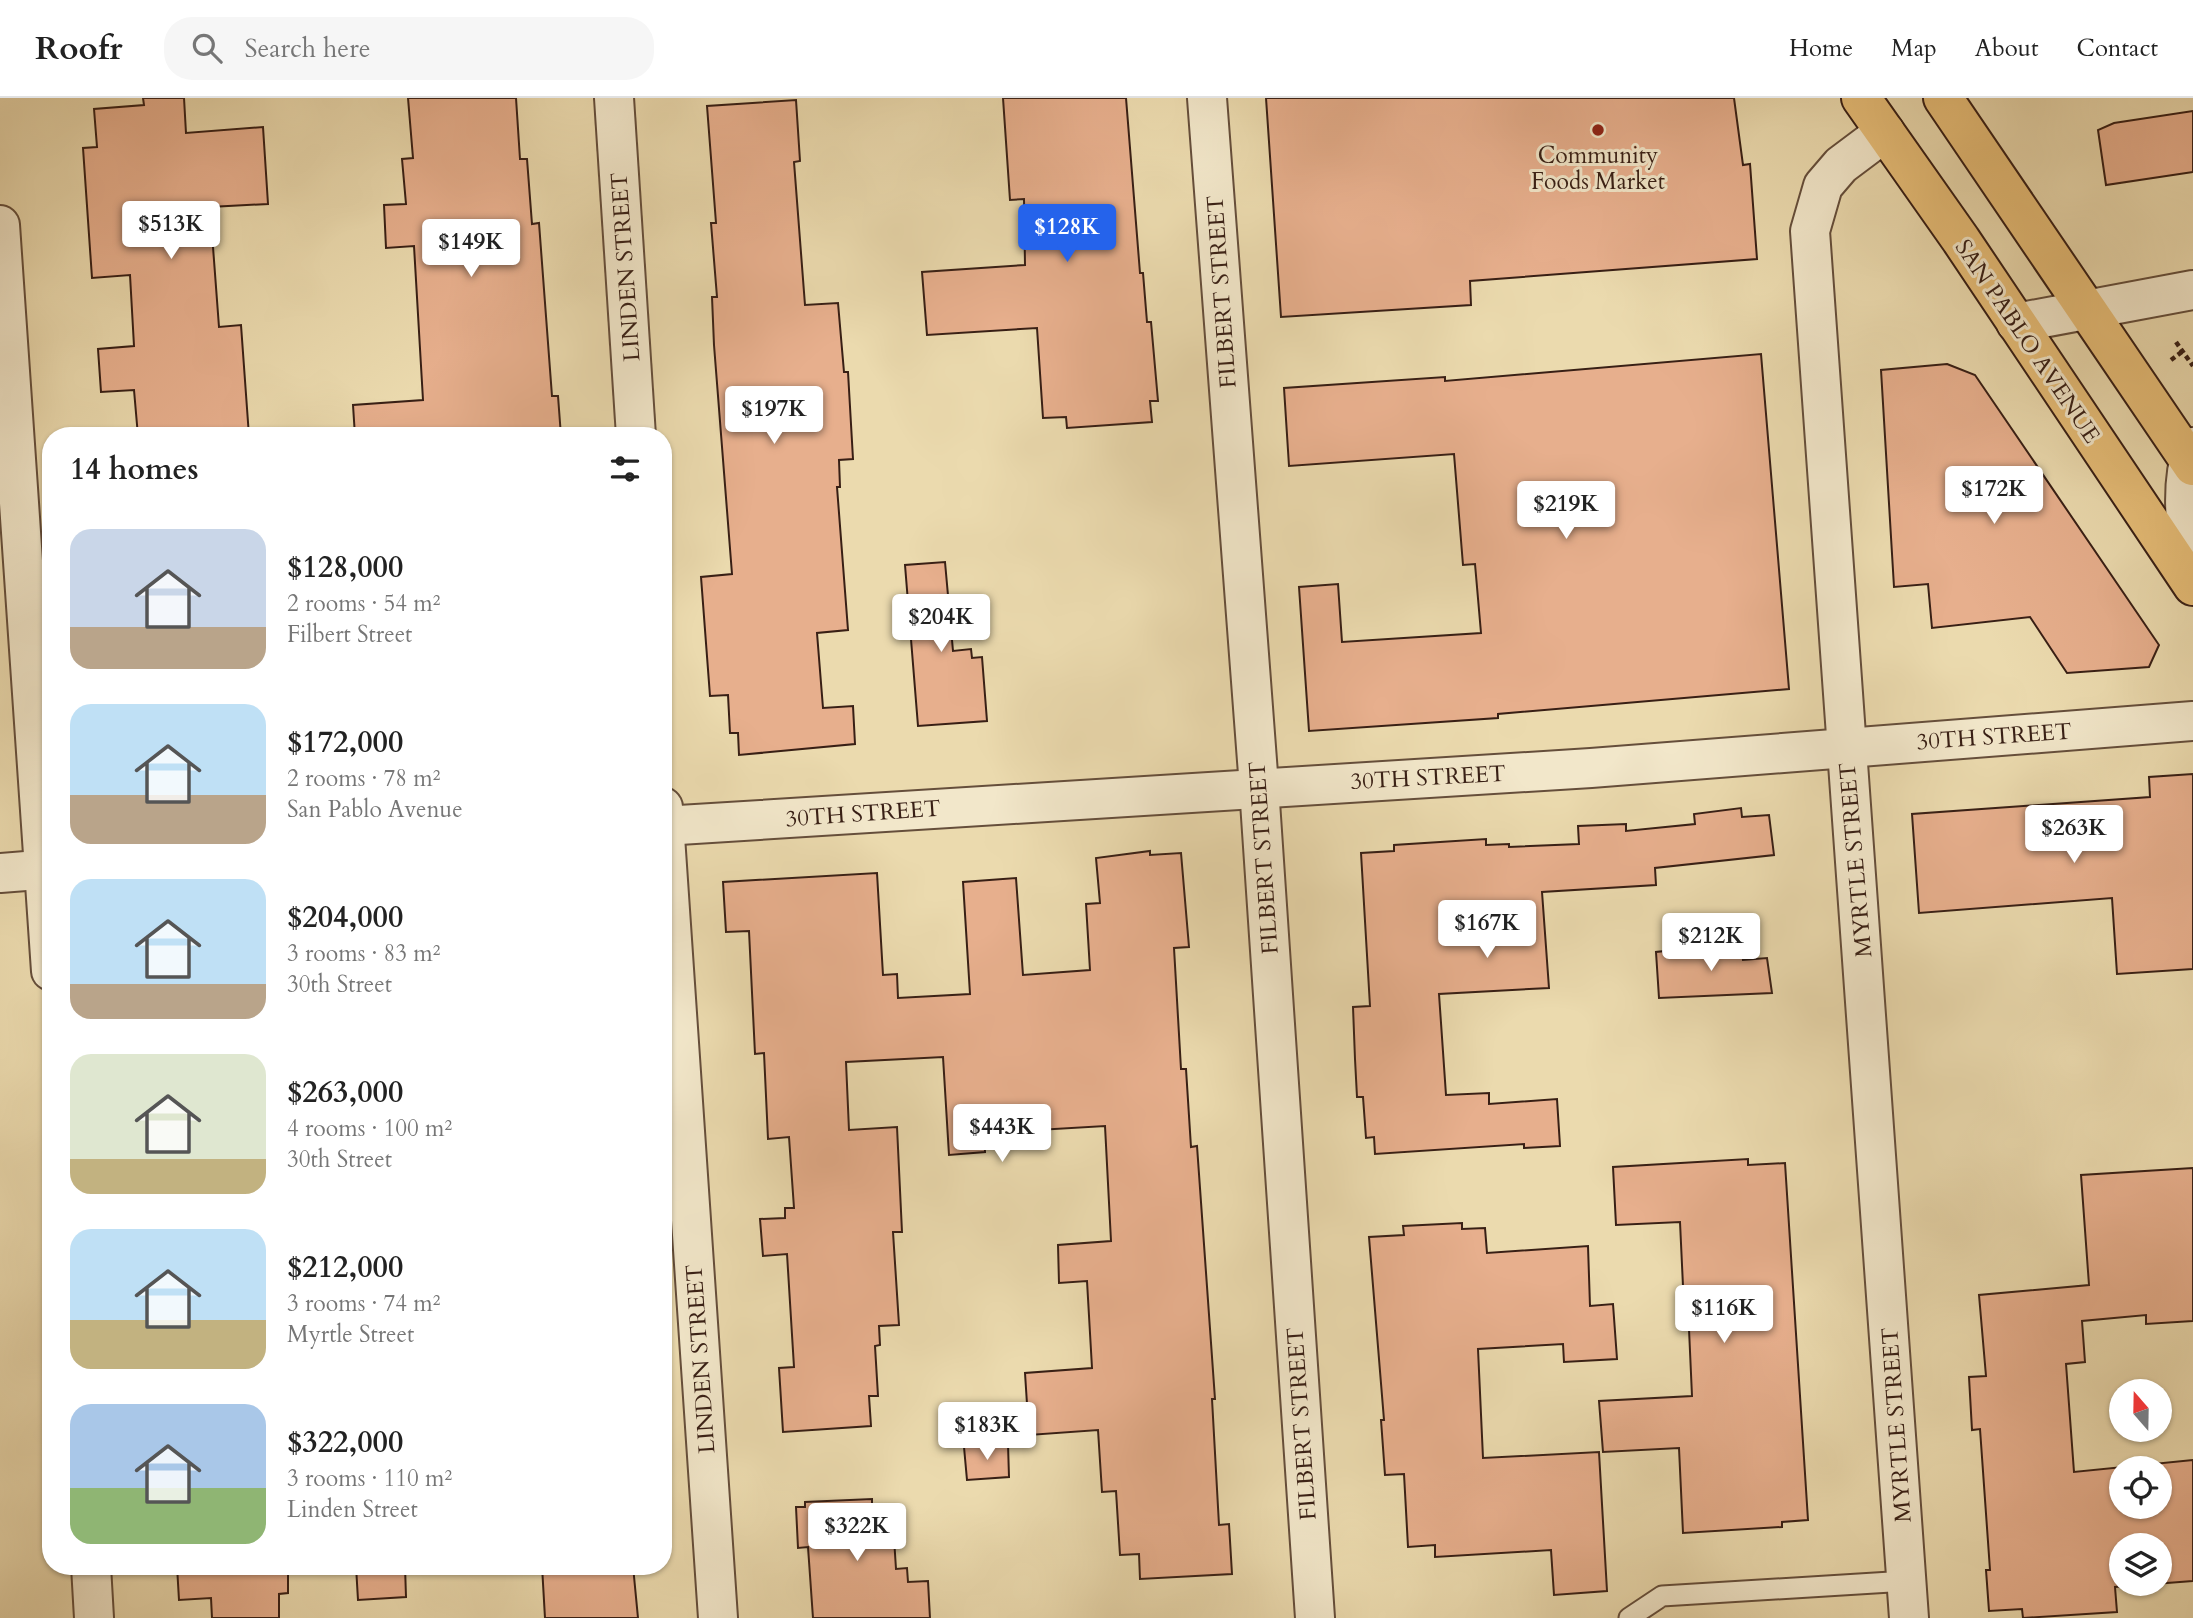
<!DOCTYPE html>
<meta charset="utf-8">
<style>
:root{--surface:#fff;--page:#f6f6f6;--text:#222;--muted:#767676;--line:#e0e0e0;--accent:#2563eb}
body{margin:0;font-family:Cardo,serif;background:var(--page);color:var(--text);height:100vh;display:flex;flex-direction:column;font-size:26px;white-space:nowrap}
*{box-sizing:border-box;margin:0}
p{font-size:23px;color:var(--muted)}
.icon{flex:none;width:38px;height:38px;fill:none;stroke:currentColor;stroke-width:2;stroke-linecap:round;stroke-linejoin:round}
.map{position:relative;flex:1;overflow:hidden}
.side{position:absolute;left:42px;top:329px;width:630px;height:1148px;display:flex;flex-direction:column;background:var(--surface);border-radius:28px;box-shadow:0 2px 5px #0004}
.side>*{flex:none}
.needle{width:46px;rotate:340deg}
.buttons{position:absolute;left:2109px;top:1281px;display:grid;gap:14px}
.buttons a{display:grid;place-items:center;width:63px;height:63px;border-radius:50%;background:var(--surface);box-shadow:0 2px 5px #0004;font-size:35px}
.price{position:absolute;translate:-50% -60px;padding:0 16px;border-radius:7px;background:#fff;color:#222;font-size:23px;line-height:46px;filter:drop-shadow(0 2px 4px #0008)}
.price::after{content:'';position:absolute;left:50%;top:42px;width:21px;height:16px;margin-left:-10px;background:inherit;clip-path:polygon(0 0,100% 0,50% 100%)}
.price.on{background:var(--accent);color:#fff}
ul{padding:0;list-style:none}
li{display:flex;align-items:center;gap:21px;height:175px;padding:0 28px}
li span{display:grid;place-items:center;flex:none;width:196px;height:140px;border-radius:21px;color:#555}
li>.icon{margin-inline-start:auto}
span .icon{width:84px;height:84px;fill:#fffc;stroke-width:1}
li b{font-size:30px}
h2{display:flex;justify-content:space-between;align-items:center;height:84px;padding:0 28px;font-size:30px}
header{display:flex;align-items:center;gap:42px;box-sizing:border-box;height:98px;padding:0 35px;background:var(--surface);border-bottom:2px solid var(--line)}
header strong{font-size:33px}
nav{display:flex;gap:38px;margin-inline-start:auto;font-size:24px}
.search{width:490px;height:63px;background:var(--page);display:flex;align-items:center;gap:18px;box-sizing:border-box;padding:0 24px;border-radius:28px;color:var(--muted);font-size:26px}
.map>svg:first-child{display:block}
.building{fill:#e7af8d;stroke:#381f15;stroke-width:2;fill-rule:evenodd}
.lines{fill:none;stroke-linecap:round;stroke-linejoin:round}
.service-casing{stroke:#654e3b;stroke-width:23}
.minor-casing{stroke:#654e3b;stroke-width:42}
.tertiary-casing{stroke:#654e3b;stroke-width:42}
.primary-casing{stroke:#381f15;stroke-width:42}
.path{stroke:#381f15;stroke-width:4.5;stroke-dasharray:5 3.5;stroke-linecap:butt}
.service{stroke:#f2e7ca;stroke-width:19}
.minor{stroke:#f2e7ca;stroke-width:38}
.tertiary{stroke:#f2e7ca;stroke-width:38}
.primary{stroke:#e6bd77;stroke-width:38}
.poi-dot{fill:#8f2418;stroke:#f2e7ca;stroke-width:2.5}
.labels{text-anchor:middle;stroke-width:6;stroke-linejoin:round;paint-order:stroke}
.poi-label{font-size:23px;fill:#381f15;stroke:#f2e7ca}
.street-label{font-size:23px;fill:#381f15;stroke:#f2e7ca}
</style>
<header>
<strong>Roofr</strong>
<div class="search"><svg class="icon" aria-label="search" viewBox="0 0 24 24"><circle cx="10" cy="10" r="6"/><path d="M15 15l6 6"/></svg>Search here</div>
<nav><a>Home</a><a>Map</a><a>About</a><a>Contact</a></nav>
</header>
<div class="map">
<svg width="2193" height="1520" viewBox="0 0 2193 1520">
<rect width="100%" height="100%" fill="#ebdaae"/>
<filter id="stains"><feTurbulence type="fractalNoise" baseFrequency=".00286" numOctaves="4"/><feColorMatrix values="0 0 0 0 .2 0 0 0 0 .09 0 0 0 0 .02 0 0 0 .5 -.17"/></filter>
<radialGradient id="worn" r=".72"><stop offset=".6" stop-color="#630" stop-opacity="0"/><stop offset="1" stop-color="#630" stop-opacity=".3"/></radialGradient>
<g class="building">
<polygon points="143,0 184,0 186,35 263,29 268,106 210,109 219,229 241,227 249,338 138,338 134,292 101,294 98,251 134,248 130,177 92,180 83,50 97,49 94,11 144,7"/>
<polygon points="408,0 516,0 520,61 527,61 532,126 539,125 552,298 558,298 561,338 355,338 353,307 423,302 414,148 386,150 384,107 406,106 402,61 413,60"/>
<polygon points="1003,0 1126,0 1140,175 1143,175 1147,224 1151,224 1158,303 1150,303 1152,324 1067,330 1066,319 1043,320 1037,230 927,237 922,174 1025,167 1024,101 1010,102"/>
<polygon points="1266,0 1734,0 1743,67 1750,66 1757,161 1470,183 1471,207 1281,219"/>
<polygon points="796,2 800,63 794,64 805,207 838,205 844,274 848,274 853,361 839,362 840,389 837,389 848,532 817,535 823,610 853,608 855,646 739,657 738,635 730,635 728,597 710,598 701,479 732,476 714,247 712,199 717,199 711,125 716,125 707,8"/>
<polygon points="2193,13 2193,74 2106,87 2098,32 2114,25"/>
<polygon points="1761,256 1789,591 1498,616 1498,620 1309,633 1299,489 1338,486 1342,544 1481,535 1475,466 1463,467 1454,356 1289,368 1284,290 1445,279 1445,283"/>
<polygon points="1947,266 1975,277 2159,547 2149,569 2067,575 2030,519 1932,530 1928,486 1894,489 1881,272"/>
<polygon points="945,464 953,553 971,551 972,560 982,559 987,623 918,628 905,467"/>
<polygon points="2193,676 2193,871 2117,876 2112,800 1919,815 1912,716 2150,699 2149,679"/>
<polygon points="1741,710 1742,719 1769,717 1774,757 1655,770 1656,787 1542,794 1549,890 1439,896 1446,997 1489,995 1489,1006 1557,1001 1560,1048 1524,1050 1524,1046 1375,1056 1374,1039 1366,1040 1363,999 1357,999 1355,961 1353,909 1370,908 1361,755 1394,753 1394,747 1486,741 1486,747 1509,746 1509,749 1579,746 1578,728 1626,726 1626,733 1695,726 1694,716"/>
<polygon points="1150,753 1150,757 1181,755 1189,849 1174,850 1181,971 1186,971 1191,1049 1197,1048 1215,1301 1212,1301 1219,1427 1229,1426 1232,1476 1140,1481 1139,1456 1120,1457 1116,1393 1102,1394 1098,1332 1029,1337 1025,1275 1092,1270 1087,1183 1059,1185 1058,1147 1111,1143 1105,1028 984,1035 985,1054 949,1057 943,959 846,964 849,1032 897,1029 902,1134 893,1134 899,1227 879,1228 880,1247 875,1248 878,1298 869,1298 871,1328 783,1334 779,1270 794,1269 787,1156 763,1158 760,1121 785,1120 785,1110 794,1110 789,1039 768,1041 764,955 755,956 749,833 726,834 723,784 877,775 883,877 897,876 898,900 970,896 963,784 1016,780 1023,877 1090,872 1086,806 1100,805 1096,760"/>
<polygon points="1741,845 1743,862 1767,860 1772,895 1659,900 1656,854"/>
<polygon points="1748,1061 1748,1067 1785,1065 1808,1422 1782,1424 1782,1429 1683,1435 1679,1350 1603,1354 1599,1303 1692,1298 1689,1231 1685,1231 1680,1124 1616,1127 1613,1069"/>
<path d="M 2193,1070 L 2193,1223 L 2146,1226 L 2146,1217 L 2082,1223 L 2085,1264 L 2066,1266 L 2074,1374 L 2193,1362 L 2193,1483 L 2115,1489 L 2117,1514 L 2023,1520 L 2022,1511 L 1989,1513 L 1986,1472 L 1990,1472 L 1980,1331 L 1972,1332 L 1969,1279 L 1986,1278 L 1979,1197 L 2089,1187 L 2081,1077 ZM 2121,1370 L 2160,1370 L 2160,1409 L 2121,1409 ZM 2121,1447 L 2160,1447 L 2160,1486 L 2121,1486 Z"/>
<polygon points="1462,1125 1462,1131 1485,1130 1487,1155 1588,1148 1590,1208 1613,1206 1617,1261 1564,1264 1563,1246 1478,1251 1483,1360 1599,1354 1607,1493 1554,1497 1551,1452 1435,1459 1435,1447 1408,1449 1404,1376 1385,1377 1381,1322 1384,1322 1369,1139 1404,1137 1403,1128"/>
<polygon points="1008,1346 1009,1379 967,1382 964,1349"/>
<polygon points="872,1401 872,1409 892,1409 896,1471 907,1470 908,1484 928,1483 930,1520 813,1520 808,1449 798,1450 796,1409 805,1409 805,1404"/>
<polygon points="177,1468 288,1468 288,1495 279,1496 279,1520 212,1520 211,1500 179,1502"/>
<polygon points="356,1468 405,1468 406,1499 358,1502"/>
<polygon points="542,1468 633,1468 638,1520 545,1520"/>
</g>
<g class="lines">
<defs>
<polyline id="service" points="1629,1520 1662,1498 1907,1483"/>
<g id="minor">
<polyline points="614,0 636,338"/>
<polyline points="1207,0 1259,689 1315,1520"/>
<polyline points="1885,34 1841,67 1823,88 1810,133 1909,1520"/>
<polyline points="0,127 51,873"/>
<polyline points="2016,225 2193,192"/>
<polyline points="663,709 718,1520"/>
<polyline points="663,728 1591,670 2193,623"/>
<polyline points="0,775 51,771"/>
<polyline points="91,1468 94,1520"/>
</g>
<path id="tertiary" d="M 2193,487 C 2188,443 2178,391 2193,349"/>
<g id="primary">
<polyline points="1861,0 1961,142 2193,488"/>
<polyline points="1943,0 2193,368"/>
</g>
</defs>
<use href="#service" class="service-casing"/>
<use href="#minor" class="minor-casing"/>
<use href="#tertiary" class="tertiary-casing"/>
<use href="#primary" class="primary-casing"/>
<g class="path">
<polyline points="2176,244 2193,268"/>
<polyline points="2171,262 2183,253"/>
</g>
<use href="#service" class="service"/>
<use href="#minor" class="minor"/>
<use href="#tertiary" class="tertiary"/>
<use href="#primary" class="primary"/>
</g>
<circle class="poi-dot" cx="1598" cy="32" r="7"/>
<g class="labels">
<g class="poi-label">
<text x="1598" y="65">Community<tspan x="1598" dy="26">Foods Market</tspan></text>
</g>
<g class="street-label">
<text transform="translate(625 169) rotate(-94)" y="8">LINDEN STREET</text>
<text transform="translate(1221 194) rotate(-94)" y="8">FILBERT STREET</text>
<text transform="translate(2028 243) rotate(56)" y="8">SAN PABLO AVENUE</text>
<text transform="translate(1994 638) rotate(-4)" y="8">30TH STREET</text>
<text transform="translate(1428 679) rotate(-3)" y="8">30TH STREET</text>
<text transform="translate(863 715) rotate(-4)" y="8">30TH STREET</text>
<text transform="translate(1263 760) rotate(-94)" y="8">FILBERT STREET</text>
<text transform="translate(1855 762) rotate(-95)" y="8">MYRTLE STREET</text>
<text transform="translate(700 1261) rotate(-94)" y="8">LINDEN STREET</text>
<text transform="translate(1301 1326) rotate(-94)" y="8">FILBERT STREET</text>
<text transform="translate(1896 1327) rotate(-94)" y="8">MYRTLE STREET</text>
</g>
</g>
<rect width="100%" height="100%" filter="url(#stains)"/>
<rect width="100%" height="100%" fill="url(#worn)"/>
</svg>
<div class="buttons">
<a><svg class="needle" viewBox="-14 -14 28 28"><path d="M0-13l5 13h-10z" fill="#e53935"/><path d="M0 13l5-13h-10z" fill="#767676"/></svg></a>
<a><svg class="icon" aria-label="locate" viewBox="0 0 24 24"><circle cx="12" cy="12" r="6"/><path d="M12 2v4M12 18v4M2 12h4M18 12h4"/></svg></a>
<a><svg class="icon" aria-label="layers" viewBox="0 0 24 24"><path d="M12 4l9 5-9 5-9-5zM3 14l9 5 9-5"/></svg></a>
</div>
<b class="price" style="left:171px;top:163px">$513K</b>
<b class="price on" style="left:1067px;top:166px">$128K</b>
<b class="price" style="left:471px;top:181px">$149K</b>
<b class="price" style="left:774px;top:348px">$197K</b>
<b class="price" style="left:1994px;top:428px">$172K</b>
<b class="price" style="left:1566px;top:443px">$219K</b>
<b class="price" style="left:941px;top:556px">$204K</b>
<b class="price" style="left:2074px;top:767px">$263K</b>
<b class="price" style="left:1487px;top:862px">$167K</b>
<b class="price" style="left:1711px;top:875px">$212K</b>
<b class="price" style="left:1002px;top:1066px">$443K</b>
<b class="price" style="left:1724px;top:1247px">$116K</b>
<b class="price" style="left:987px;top:1364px">$183K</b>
<b class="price" style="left:857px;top:1465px">$322K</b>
<section class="side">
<h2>14 homes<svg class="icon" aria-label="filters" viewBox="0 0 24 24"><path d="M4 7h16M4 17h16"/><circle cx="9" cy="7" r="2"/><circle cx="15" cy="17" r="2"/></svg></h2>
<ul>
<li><span style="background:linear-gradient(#c9d6e8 70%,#b9a48a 0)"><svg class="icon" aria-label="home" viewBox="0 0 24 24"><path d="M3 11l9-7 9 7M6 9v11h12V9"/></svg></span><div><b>$128,000</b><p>2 rooms · 54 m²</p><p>Filbert Street</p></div></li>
<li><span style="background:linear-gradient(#bfe0f5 65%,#b9a48a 0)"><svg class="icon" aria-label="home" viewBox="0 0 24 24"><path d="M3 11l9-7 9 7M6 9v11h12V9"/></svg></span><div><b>$172,000</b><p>2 rooms · 78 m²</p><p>San Pablo Avenue</p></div></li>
<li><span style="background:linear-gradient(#bfe0f5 75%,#b9a48a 0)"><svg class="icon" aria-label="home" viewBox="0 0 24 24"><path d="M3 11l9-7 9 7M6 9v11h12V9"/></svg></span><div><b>$204,000</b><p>3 rooms · 83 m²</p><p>30th Street</p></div></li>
<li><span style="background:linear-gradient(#dfe7d0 75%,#c2b280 0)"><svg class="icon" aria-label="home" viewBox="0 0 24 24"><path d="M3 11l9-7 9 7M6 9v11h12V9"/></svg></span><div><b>$263,000</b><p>4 rooms · 100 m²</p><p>30th Street</p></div></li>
<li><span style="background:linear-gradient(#bfe0f5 65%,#c2b280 0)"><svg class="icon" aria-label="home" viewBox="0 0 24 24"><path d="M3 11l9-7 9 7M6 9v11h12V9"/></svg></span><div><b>$212,000</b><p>3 rooms · 74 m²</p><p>Myrtle Street</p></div></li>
<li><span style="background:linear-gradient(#a9c7e8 60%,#8fb573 0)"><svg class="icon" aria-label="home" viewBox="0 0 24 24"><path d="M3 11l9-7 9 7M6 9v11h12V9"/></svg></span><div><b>$322,000</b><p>3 rooms · 110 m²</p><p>Linden Street</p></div></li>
</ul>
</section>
</div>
